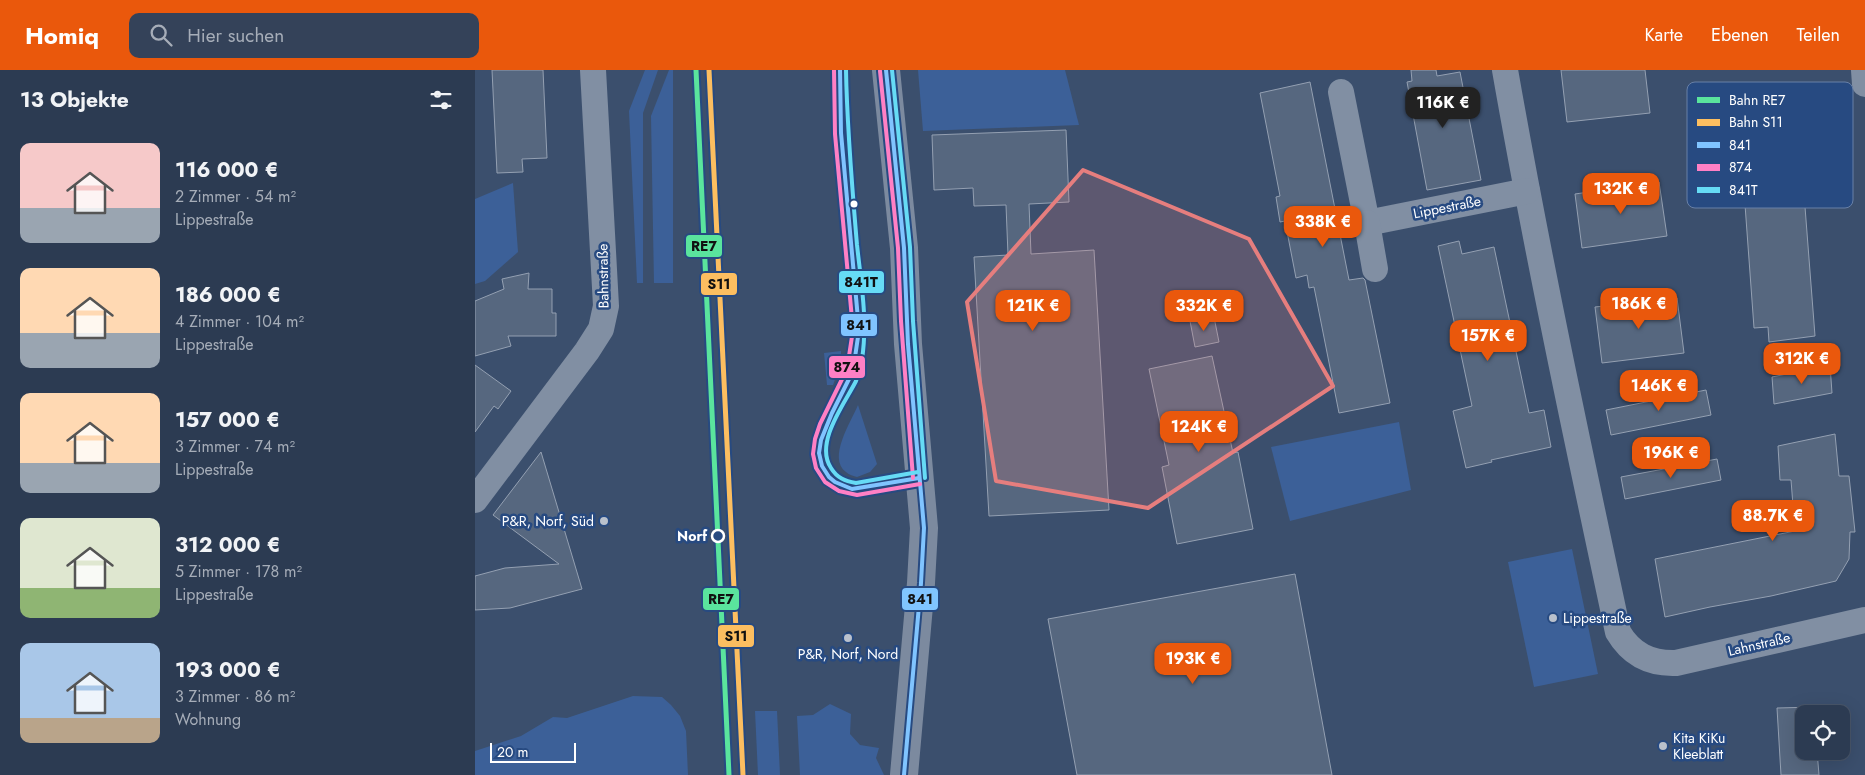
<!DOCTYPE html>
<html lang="de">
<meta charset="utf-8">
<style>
:root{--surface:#2c3b52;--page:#344259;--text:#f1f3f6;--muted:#a6adb8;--line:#485569;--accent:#ea580c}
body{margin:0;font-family:Jost,sans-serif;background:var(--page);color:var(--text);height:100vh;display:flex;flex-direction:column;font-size:19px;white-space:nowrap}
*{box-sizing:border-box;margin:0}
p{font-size:16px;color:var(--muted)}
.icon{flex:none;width:28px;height:28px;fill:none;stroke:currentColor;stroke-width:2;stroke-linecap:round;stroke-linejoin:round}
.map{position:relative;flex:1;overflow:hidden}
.details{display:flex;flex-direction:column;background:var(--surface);width:475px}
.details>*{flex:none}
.controls{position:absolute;left:1320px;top:635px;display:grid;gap:10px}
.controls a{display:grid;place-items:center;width:55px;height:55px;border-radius:10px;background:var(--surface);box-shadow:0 5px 20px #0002,0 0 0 1px var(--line);font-size:25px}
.scale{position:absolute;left:15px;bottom:12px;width:86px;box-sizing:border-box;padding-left:5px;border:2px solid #fff;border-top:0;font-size:14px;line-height:18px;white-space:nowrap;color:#fff;-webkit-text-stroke:4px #274a81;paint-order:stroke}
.price{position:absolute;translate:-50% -42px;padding:0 11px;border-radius:10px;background:var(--accent);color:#fff;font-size:16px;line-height:32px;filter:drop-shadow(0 1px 2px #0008)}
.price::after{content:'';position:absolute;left:50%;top:30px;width:15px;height:11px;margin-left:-8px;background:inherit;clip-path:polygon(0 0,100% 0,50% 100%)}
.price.current{background:#222;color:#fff}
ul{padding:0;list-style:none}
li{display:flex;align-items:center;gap:15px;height:125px;padding:0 20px}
li span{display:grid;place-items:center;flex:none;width:140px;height:100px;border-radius:10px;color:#555}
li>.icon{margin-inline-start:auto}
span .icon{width:60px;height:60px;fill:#fffc;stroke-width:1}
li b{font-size:21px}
h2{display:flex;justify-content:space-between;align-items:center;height:60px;padding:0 20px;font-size:21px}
header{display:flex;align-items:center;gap:30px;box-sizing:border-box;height:70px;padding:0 25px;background:var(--accent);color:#fff}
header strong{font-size:24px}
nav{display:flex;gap:28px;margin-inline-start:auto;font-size:18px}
.search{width:350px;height:45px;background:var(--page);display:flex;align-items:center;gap:12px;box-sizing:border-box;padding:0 18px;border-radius:10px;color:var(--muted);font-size:19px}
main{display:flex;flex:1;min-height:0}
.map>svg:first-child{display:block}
.green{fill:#3c6098}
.building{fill:#56677f;stroke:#94a0b2}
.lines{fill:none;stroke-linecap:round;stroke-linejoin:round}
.street{stroke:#818fa3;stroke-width:26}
.secondary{stroke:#7c8a9f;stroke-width:28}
.bus-1-casing{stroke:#274a81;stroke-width:8}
.bus-2-casing{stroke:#274a81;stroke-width:8}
.bus-3-casing{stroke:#274a81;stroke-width:8}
.bus-1{stroke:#80c4ff;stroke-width:4}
.bus-2{stroke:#ff80c5;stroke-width:4}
.bus-3{stroke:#66dbf5;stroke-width:4}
.rail-1-casing{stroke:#274a81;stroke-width:9}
.rail-2-casing{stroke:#274a81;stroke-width:9}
.rail-1{stroke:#5ae49d;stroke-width:5}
.rail-2{stroke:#fcbe60;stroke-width:5}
.marked{fill:#e67e7e;fill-opacity:0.2;stroke:#e67e7e;stroke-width:4;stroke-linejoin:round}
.bus-dot{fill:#fff;stroke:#274a81;stroke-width:2}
.poi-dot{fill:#bac1cc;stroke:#274a81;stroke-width:2}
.stop-dot{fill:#274a81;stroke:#fff;stroke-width:2.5}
.labels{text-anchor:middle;stroke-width:5;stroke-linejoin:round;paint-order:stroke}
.street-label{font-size:14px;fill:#fff;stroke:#274a81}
.poi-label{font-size:14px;fill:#fff;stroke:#274a81;text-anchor:start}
.stop-label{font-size:14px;font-weight:bold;fill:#fff;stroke:#274a81;text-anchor:end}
.key{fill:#274a81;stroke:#6880a7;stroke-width:1}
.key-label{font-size:14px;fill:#fff}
.line-badge{stroke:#274a81;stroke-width:2}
.pale-badge-label{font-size:14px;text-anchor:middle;font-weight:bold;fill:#111}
</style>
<header>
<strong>Homiq</strong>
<div class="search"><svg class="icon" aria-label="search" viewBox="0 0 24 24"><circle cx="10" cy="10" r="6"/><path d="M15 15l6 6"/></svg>Hier suchen</div>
<nav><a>Karte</a><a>Ebenen</a><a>Teilen</a></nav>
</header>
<main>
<section class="details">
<h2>13 Objekte<svg class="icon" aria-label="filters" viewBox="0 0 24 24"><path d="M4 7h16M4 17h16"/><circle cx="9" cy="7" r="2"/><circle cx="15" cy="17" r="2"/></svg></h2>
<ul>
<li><span style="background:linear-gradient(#f6c9c9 65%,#9aa5b1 0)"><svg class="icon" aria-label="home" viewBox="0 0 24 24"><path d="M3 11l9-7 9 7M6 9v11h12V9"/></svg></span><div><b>116 000 €</b><p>2 Zimmer · 54 m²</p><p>Lippestraße</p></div></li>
<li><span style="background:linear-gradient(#ffd9b3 65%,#9aa5b1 0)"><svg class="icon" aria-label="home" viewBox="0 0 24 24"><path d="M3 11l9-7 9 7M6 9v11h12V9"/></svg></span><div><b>186 000 €</b><p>4 Zimmer · 104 m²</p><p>Lippestraße</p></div></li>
<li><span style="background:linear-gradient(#ffd9b3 70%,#9aa5b1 0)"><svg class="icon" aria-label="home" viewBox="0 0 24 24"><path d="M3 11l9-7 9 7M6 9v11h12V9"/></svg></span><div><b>157 000 €</b><p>3 Zimmer · 74 m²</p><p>Lippestraße</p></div></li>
<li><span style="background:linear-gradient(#dfe7d0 70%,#8fb573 0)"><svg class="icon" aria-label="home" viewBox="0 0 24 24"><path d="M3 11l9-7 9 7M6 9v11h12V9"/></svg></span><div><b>312 000 €</b><p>5 Zimmer · 178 m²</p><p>Lippestraße</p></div></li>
<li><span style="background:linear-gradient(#a9c7e8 75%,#b9a48a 0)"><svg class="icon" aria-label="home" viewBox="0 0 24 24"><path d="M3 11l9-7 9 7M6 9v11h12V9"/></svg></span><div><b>193 000 €</b><p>3 Zimmer · 86 m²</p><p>Wohnung</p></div></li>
</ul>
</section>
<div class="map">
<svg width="1390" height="705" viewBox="0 0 1390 705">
<rect width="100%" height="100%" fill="#3b4f6d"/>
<g class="green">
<polygon points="170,0 183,0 168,43 168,213 162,213 154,41"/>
<polygon points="194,0 198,0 198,213 179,213 176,46"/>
<polygon points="443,0 590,0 604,55 448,61"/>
<polygon points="38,113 43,182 10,211 0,214 0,129"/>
<polygon points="366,281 366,293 358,315 352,315 349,283"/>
<path d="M 383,335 L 402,394 L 395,402 L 382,407 C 379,406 374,405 371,402 C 352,388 376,352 383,335 Z"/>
<polygon points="924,352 936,420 815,451 796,377"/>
<polygon points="1097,479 1123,604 1059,617 1033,492"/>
<polygon points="158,626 187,627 196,635 205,646 211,661 213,705 0,705 0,681 46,666 78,647 92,648"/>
<polygon points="355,634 376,644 375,664 385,675 404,678 401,688 409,705 325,705 322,646 338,645"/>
<polygon points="280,641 302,641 305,705 283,705"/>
</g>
<g class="building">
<polygon points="17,0 68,0 72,88 47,89 48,102 22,103"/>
<polygon points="936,0 961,0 962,6 985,2 1006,110 952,120 932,12 937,11"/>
<polygon points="1086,0 1170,0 1175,43 1092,52"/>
<polygon points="835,12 874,210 888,208 890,210 915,333 864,343 839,217 834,218 832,205 821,208 810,151 805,152 801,127 805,126 785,23"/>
<polygon points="1342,32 1356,91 1327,98 1340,266 1294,272 1293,257 1279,258 1265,66 1281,48"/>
<polygon points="591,60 594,132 554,134 556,184 619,180 634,440 514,446 499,187 533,185 531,135 499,136 498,118 459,120 457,65"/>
<polygon points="1184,112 1192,166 1107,178 1100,124"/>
<polygon points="984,171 987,184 1019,177 1054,343 1069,340 1076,377 1016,390 1017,392 991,398 978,341 997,336 963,176"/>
<polygon points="54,203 53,219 77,219 77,243 81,243 81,266 33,266 36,276 0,286 0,231 29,219 27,209"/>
<polygon points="1202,228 1209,283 1127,293 1120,237"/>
<polygon points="739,247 744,272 720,277 715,251"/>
<polygon points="737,286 758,383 763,382 778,459 702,474 687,397 694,395 674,299"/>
<polygon points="0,295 36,321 23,339 19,336 0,362"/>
<polygon points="1355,295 1357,323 1299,334 1297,307"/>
<polygon points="1231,320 1236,345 1136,365 1131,340"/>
<polygon points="1360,364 1364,406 1374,406 1380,462 1375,462 1374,489 1361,511 1296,526 1235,537 1190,547 1180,489 1320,461 1316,410 1305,410 1303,376"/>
<polygon points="66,382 107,519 35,538 0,540 0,506 30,498 84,494 18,445"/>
<polygon points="1242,389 1246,410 1150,429 1146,407"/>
<polygon points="820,504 857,705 602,705 573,549"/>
<polygon points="1340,637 1340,644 1329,644 1329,681 1342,681 1344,705 1306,705 1302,638"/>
</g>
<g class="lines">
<g class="street">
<path d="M 1030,0 C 1063,188 1103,375 1143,562 C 1156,584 1175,594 1201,593 L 1390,550"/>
<polyline points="1389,0 1390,14"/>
<polyline points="866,22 892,153 1052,121"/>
<polyline points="892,153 900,199"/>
<polyline points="0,430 112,281 126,259 131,236 118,0"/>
</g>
<polyline class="secondary" points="411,0 429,178 433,274 449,458 446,513 429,705"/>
<defs>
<g id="bus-1">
<polyline points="365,0 366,63 384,260 378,301 357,343 346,370 344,383 347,396 354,407 360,412 377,419 444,408"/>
<polyline points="411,0 429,178 433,274 449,458 446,513 429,705"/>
</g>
<g id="bus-2">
<polyline points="359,0 360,64 378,260 372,299 345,354 340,369 338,384 341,398 350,412 364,421 382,425 445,414"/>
<polyline points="405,1 423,178 426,251 438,408"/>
</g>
<g id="bus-3">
<path d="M 371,0 C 372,59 377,116 382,175 C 386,212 393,251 387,289 C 386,296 384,304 381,311 C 370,333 339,373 356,398 C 362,408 370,411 381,413 L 443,402"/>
<polyline points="417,0 435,177 438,251 450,408"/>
</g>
</defs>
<use href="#bus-1" class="bus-1-casing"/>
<use href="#bus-2" class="bus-2-casing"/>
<use href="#bus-3" class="bus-3-casing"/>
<use href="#bus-1" class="bus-1"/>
<use href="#bus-2" class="bus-2"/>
<use href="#bus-3" class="bus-3"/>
<defs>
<polyline id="rail-1" points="221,0 254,705"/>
<polyline id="rail-2" points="234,0 268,705"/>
</defs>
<use href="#rail-1" class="rail-1-casing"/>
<use href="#rail-2" class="rail-2-casing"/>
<use href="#rail-1" class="rail-1"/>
<use href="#rail-2" class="rail-2"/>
</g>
<path class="marked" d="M 608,100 L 774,169 L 858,316 L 673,438 L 521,411 L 492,232 Z"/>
<circle class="bus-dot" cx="379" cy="134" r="4.5"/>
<g class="poi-dot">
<circle cx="129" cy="451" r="5"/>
<circle cx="1078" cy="548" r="5"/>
<circle cx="373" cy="568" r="5"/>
<circle cx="1188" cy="676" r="5"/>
</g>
<circle class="stop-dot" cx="243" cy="466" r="6"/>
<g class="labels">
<g class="street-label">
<text transform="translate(972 137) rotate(-11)" y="5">Lippestraße</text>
<text transform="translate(128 206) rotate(-91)" y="5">Bahnstraße</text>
<text transform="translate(1284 574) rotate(-13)" y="5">Lahnstraße</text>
</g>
<g class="poi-label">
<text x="119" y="456" text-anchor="end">P&amp;R, Norf, Süd</text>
<text x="1088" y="553">Lippestraße</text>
<text x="373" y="589" text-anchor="middle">P&amp;R, Norf, Nord</text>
<text x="1198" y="673">Kita KiKu<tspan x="1198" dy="16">Kleeblatt</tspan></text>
</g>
<g class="stop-label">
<text x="232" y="471">Norf</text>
</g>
</g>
<rect x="1212" y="12" width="166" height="126" rx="8" class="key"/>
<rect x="1222" y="27" width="23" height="6" fill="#5ae49d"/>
<rect x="1222" y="49" width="23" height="7" fill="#fcbe60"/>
<rect x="1222" y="72" width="23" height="6" fill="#80c4ff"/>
<rect x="1222" y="94" width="23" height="7" fill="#ff80c5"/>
<rect x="1222" y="117" width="23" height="6" fill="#66dbf5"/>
<g class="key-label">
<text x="1254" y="35">Bahn RE7</text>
<text x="1254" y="57">Bahn S11</text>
<text x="1254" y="80">841</text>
<text x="1254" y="102">874</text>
<text x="1254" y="125">841T</text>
</g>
<g class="line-badge">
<rect x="210" y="164" width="38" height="24" rx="5" fill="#5ae49d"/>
<rect x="363" y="200" width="47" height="24" rx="5" fill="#66dbf5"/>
<rect x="225" y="202" width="38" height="24" rx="5" fill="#fcbe60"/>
<rect x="365" y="243" width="38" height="24" rx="5" fill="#80c4ff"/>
<rect x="353" y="285" width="38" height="24" rx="5" fill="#ff80c5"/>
<rect x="227" y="517" width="38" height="24" rx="5" fill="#5ae49d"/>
<rect x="426" y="517" width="38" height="24" rx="5" fill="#80c4ff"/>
<rect x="242" y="554" width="38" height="24" rx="5" fill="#fcbe60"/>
</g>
<g class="pale-badge-label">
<text x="229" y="181">RE7</text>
<text x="386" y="217">841T</text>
<text x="244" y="219">S11</text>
<text x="384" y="260">841</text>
<text x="372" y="302">874</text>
<text x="246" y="534">RE7</text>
<text x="445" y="534">841</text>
<text x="261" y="571">S11</text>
</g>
</svg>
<div class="controls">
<a><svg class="icon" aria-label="locate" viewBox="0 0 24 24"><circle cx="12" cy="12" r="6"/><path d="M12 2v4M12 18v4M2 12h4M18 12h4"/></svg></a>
</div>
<div class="scale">20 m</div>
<b class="price current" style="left:968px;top:59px">116K €</b>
<b class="price" style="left:1146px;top:145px">132K €</b>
<b class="price" style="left:848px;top:178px">338K €</b>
<b class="price" style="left:1164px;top:260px">186K €</b>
<b class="price" style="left:558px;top:262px">121K €</b>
<b class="price" style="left:729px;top:262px">332K €</b>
<b class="price" style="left:1013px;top:292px">157K €</b>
<b class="price" style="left:1327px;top:315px">312K €</b>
<b class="price" style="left:1184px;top:342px">146K €</b>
<b class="price" style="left:724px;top:383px">124K €</b>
<b class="price" style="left:1196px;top:409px">196K €</b>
<b class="price" style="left:1298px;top:472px">88.7K €</b>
<b class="price" style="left:718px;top:615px">193K €</b>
</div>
</main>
